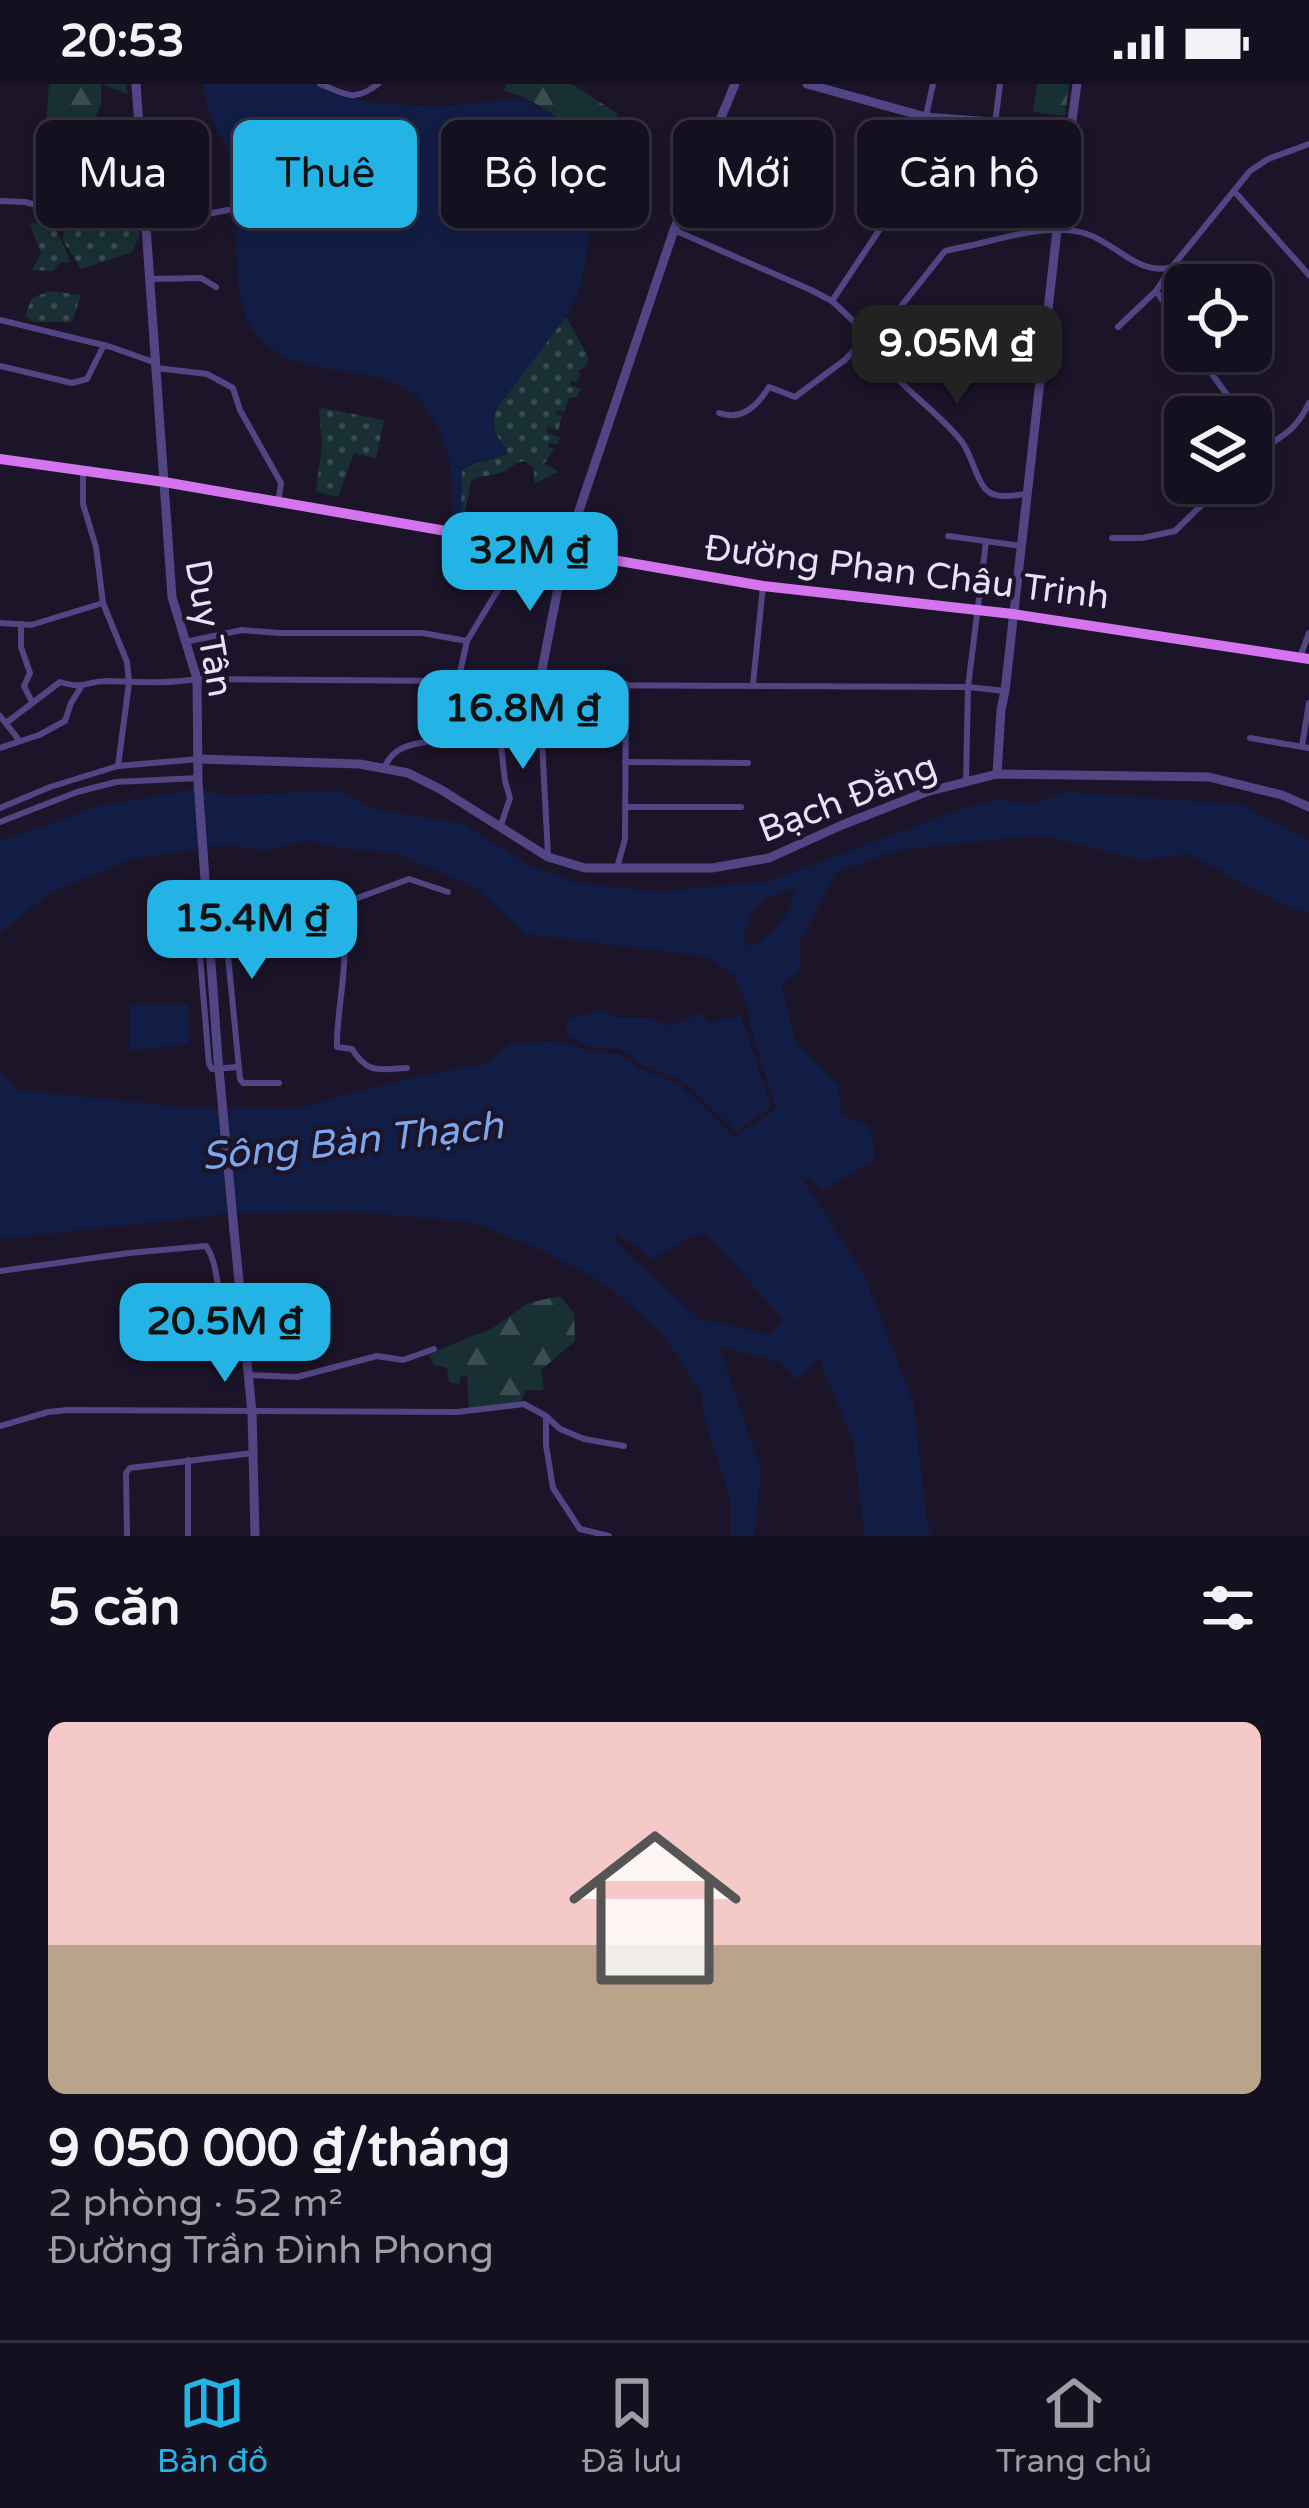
<!DOCTYPE html>
<html lang="vi">
<meta charset="utf-8">
<style>
:root{--surface:#151020;--page:#1e1929;--text:#f1f3f6;--muted:#9d9da5;--line:#34303e;--accent:#23b3e5}
body{margin:0;font-family:"Varela Round",sans-serif;background:var(--page);color:var(--text);height:100vh;display:flex;flex-direction:column;font-size:45px;white-space:nowrap}
*{box-sizing:border-box;margin:0}
p{font-size:39px;color:var(--muted)}
.icon{flex:none;width:66px;height:66px;fill:none;stroke:currentColor;stroke-width:2;stroke-linecap:round;stroke-linejoin:round}
.map{position:relative;height:1452px;overflow:hidden}
.sheet{display:flex;flex-direction:column;background:var(--surface);flex:1}
.sheet>*{flex:none}
.hud{position:absolute;left:36px;top:36px;width:1239px;height:108px;display:flex;gap:24px}
.fabs{position:absolute;left:1164px;top:180px;display:grid;gap:24px}
.fabs a{display:grid;place-items:center;width:108px;height:108px;border-radius:18px;background:var(--surface);box-shadow:0 6px 18px #0003,0 0 0 3px var(--line);font-size:60px}
.price{position:absolute;translate:-50% -102px;padding:0 27px;border-radius:24px;background:var(--accent);color:#111;font-size:39px;line-height:78px;filter:drop-shadow(0 3px 6px #0008)}
.price::after{content:'';position:absolute;left:50%;top:72px;width:36px;height:27px;margin-left:-18px;background:inherit;clip-path:polygon(0 0,100% 0,50% 100%)}
.price.on{background:#222;color:#fff}
ul{padding:0;list-style:none}
li{display:grid;align-content:center;gap:24px;height:636px;padding:0 48px}
li span{display:grid;place-items:center;height:372px;border-radius:18px;color:#555}
li>.icon{margin-inline-start:auto}
span .icon{width:216px;height:216px;fill:#fffc;stroke-width:1}
li b{font-size:51px}
h2{display:flex;justify-content:space-between;align-items:center;height:144px;padding:0 48px;font-size:51px}
.tag{padding:0 42px;border-radius:18px;background:var(--surface);box-shadow:0 6px 18px #0003,0 0 0 3px var(--line);font-size:42px;line-height:108px}
.tag.on{background:var(--accent);color:#111}
.status{display:flex;justify-content:space-between;align-items:center;height:84px;padding:0 60px;background:var(--surface);direction:ltr}
.status svg{height:33px;fill:currentColor}
.dock{display:flex;justify-content:space-around;align-items:center;height:168px;border-top:3px solid var(--line);background:var(--surface);font-size:33px;color:var(--muted)}
.dock a{display:grid;justify-items:center;gap:6px}
.dock .on{color:var(--accent)}
.map>svg:first-child{display:block}
.grass{fill:url(#grass-dots)}
.forest{fill:url(#forest-firs)}
.water{fill:#121d45;fill-rule:evenodd}
.lines{fill:none;stroke-linecap:round;stroke-linejoin:round}
.minor{stroke:#514583;stroke-width:6}
.tertiary{stroke:#514583;stroke-width:9}
.primary{stroke:#d475ef;stroke-width:10}
.tertiary-bridge{stroke:#514583;stroke-width:9}
.labels{text-anchor:middle;stroke-width:9;stroke-linejoin:round;paint-order:stroke}
.street-label{font-size:36px;fill:#e8e1fb;stroke:#1c152a}
.water-label{font-size:39px;font-style:italic;fill:#7ba7f0;stroke:#1c152a}
</style>
<div class="status"><b>20:53</b><svg viewBox="0 0 49 12"><path d="M0 12V9h3v3zM5 12V6h3v6zM10 12V3h3v9zM15 12V0h3v12zM26 1h20v11H26zM47 4h2v5h-2z"/></svg></div>
<div class="map">
<svg width="1309" height="1452" viewBox="0 0 1309 1452">
<defs>
<pattern id="grass-dots" width="8" height="8" patternUnits="userSpaceOnUse" patternTransform="scale(3)"><rect width="8" height="8" fill="#183033"/><path d="M2 2h.1M6 6h.1" fill="none" stroke="#3a4e51" stroke-width="1.8" stroke-linecap="round"/></pattern>
<pattern id="forest-firs" width="22" height="20" patternUnits="userSpaceOnUse" patternTransform="scale(3)"><rect width="22" height="20" fill="#183033"/><path d="M5 1l3.5 6h-7zM16 11l3.5 6h-7z" fill="#3a4e51"/></pattern>
</defs>
<rect width="100%" height="100%" fill="#1c152a"/>
<g class="grass">
<polygon points="117,90 125,92 121,99 137,104 135,116 125,130 134,137 140,150 132,168 81,185 62,155 73,120 82,119 80,95"/>
<polygon points="30,139 54,141 71,178 59,179 53,187 32,186 41,170"/>
<polygon points="50,207 81,211 72,238 33,238 25,232 32,214"/>
<path d="M 566,233 L 589,274 L 585,283 L 578,287 L 580,290 L 576,299 L 572,297 L 570,301 L 582,305 L 576,313 L 569,314 L 564,328 L 557,326 L 556,330 L 562,332 L 558,347 L 549,343 L 546,348 L 560,354 L 557,360 L 549,359 L 548,363 L 554,365 L 544,380 L 557,386 L 557,388 L 534,400 L 534,384 L 524,377 C 514,379 511,384 502,388 C 492,393 481,390 471,397 L 464,434 L 460,433 L 462,387 C 475,375 494,379 507,367 C 496,351 489,342 497,324 Z"/>
<polygon points="323,324 384,336 376,374 354,369 338,413 316,408 322,360 319,325"/>
</g>
<g class="forest">
<polygon points="49,0 126,0 128,10 101,0 101,19 86,58 80,43 46,42"/>
<path d="M 507,0 L 572,0 L 618,30 L 602,55 C 606,74 608,92 592,105 C 589,93 590,77 583,66 C 568,39 534,13 504,7 Z"/>
<polygon points="1037,0 1069,0 1065,32 1033,28"/>
<polygon points="560,1212 574,1229 575,1257 541,1286 544,1306 525,1306 521,1318 469,1327 467,1292 461,1291 459,1300 449,1298 447,1284 434,1281 428,1270 493,1244 528,1219"/>
</g>
<g class="water">
<path d="M 204,0 L 313,0 L 333,10 L 375,19 L 437,23 L 524,14 L 537,24 L 551,28 L 578,68 L 588,109 L 590,131 L 586,178 L 577,212 L 566,233 L 497,324 C 489,342 495,352 507,366 L 506,371 L 469,380 L 462,387 L 461,439 L 452,436 C 454,398 453,373 435,339 C 429,329 423,316 413,309 C 372,278 304,298 260,255 C 226,223 241,137 236,94 C 231,60 206,39 204,0 Z"/>
<path d="M 201,704 L 220,712 L 337,707 L 373,725 L 463,740 L 531,782 L 577,799 L 656,808 L 769,797 L 956,727 L 996,716 L 1034,720 L 1064,708 L 1239,720 L 1309,756 L 1309,828 L 1292,825 L 1188,770 L 1141,776 L 1043,751 L 897,766 L 837,788 L 800,857 L 799,886 L 781,900 L 796,960 L 838,1001 L 841,1032 L 870,1041 L 875,1075 L 824,1106 L 798,1088 L 863,1189 L 913,1317 L 927,1439 L 932,1452 L 865,1452 L 853,1356 L 819,1274 L 797,1296 L 780,1278 L 718,1262 L 761,1386 L 754,1452 L 731,1452 L 731,1417 L 704,1333 L 702,1311 L 663,1250 L 607,1201 L 535,1163 L 471,1138 L 358,1128 L 235,1129 L 0,1155 L 0,986 L 17,1006 L 191,1024 L 294,1025 L 410,994 L 486,980 L 511,960 L 561,957 L 589,967 L 618,970 L 638,984 L 680,1001 L 735,1053 L 776,1025 L 750,941 L 749,926 L 736,894 L 708,873 L 526,850 L 475,803 L 396,769 L 340,764 L 305,756 L 267,766 L 225,761 L 131,775 L 50,809 L 0,849 L 0,757 L 100,722 ZM 794,806 C 790,836 774,848 750,863 L 743,854 C 752,821 759,811 794,806 ZM 616,1149 L 653,1175 L 693,1152 L 707,1150 L 783,1236 L 769,1250 L 699,1235 L 615,1158 Z"/>
<polygon points="188,920 189,960 130,967 129,921"/>
<polygon points="602,925 614,934 646,934 671,942 701,929 709,939 741,931 771,1023 736,1047 682,997 640,980 620,965 590,963 567,952 567,936"/>
</g>
<g class="lines">
<g class="minor">
<path d="M 320,0 C 345,10 354,19 378,0"/>
<polyline points="926,32 933,0"/>
<polyline points="995,40 1000,0"/>
<polyline points="1234,107 1309,191"/>
<polyline points="0,117 25,118 90,135 181,135 228,126"/>
<path d="M 674,146 L 811,206 L 832,217 L 865,248 L 876,250 L 883,245 L 945,167 L 958,164 C 998,157 1047,137 1087,150 C 1115,159 1140,193 1172,183 L 1250,87 L 1268,75 L 1309,60"/>
<polyline points="150,195 201,194 216,203"/>
<polyline points="1156,207 1168,224 1185,238"/>
<polyline points="832,217 886,136"/>
<polyline points="0,236 111,263 156,279"/>
<polyline points="1118,243 1156,207 1172,183"/>
<path d="M 1198,267 C 1209,291 1229,309 1241,333"/>
<polyline points="0,282 72,299 87,295 104,261"/>
<polyline points="157,284 207,290 233,304 240,326 281,399 278,419"/>
<path d="M 719,329 C 742,337 757,322 769,303 L 795,313 L 846,275 L 869,249 C 882,295 934,321 962,358 C 972,371 977,400 989,408 C 999,415 1015,411 1027,410"/>
<polyline points="1251,354 1258,368"/>
<path d="M 1251,374 C 1277,353 1294,351 1309,319"/>
<polyline points="83,387 83,420 96,463 103,519 127,578 129,599 118,682"/>
<polyline points="948,452 1021,462"/>
<polyline points="1112,454 1142,454 1175,447 1224,399"/>
<polyline points="0,539 31,541 103,519"/>
<polyline points="21,540 21,563 30,589 24,602 32,618"/>
<polyline points="185,558 242,546 279,549 422,549 467,557"/>
<polyline points="1300,573 1309,549"/>
<polyline points="753,600 763,502"/>
<polyline points="539,601 548,771"/>
<polyline points="0,632 19,656"/>
<path d="M 6,639 L 60,598 C 86,606 84,597 108,597 C 139,598 166,600 197,595 L 456,597 L 539,601 L 968,603 L 1005,607"/>
<polyline points="1250,654 1309,664"/>
<polyline points="1302,662 1309,619"/>
<polyline points="0,664 39,651 65,637 71,619 81,603"/>
<polyline points="625,678 748,679"/>
<path d="M 384,684 C 395,660 412,661 436,656 L 451,628 L 467,557 L 524,463"/>
<polyline points="966,697 968,603 986,458"/>
<polyline points="625,723 741,723"/>
<polyline points="0,724 50,703 118,682 199,675"/>
<polyline points="0,738 77,708 116,698 199,694"/>
<polyline points="501,741 510,714 505,697 498,634 506,598"/>
<polyline points="617,784 625,755 626,600"/>
<polyline points="221,800 240,995 243,999 279,999"/>
<polyline points="203,807 196,824 209,980 212,985 238,983"/>
<path d="M 336,822 C 355,865 336,918 337,963 L 352,965 C 368,991 380,985 407,984"/>
<polyline points="224,830 336,822 409,795 448,808"/>
<path d="M 0,1187 L 129,1169 L 206,1162 C 224,1188 208,1216 241,1230"/>
<polyline points="250,1291 297,1293 377,1272 403,1276 434,1265"/>
<polyline points="546,1332 546,1361 553,1404 580,1445 609,1452"/>
<polyline points="0,1342 48,1328 68,1326 457,1328 524,1320 546,1332 560,1345 584,1355 624,1362"/>
<polyline points="127,1452 126,1389 130,1384 253,1369"/>
<polyline points="188,1452 188,1376"/>
</g>
<g class="tertiary">
<polyline points="136,0 172,513 197,595 198,698 218,975"/>
<polyline points="807,0 926,33 1071,44"/>
<polyline points="539,601 565,468 674,146 735,0"/>
<polyline points="199,675 360,680 408,689 440,705 548,773 585,784 712,784 769,774 842,741 926,708 997,690 1209,693 1282,711 1309,723"/>
<polyline points="997,690 1001,626 1005,607 1057,146 1077,0"/>
<polyline points="234,1147 252,1328 255,1452"/>
</g>
<polyline class="primary" points="0,375 164,398 763,502 1013,530 1309,575"/>
<polyline class="tertiary-bridge" points="218,975 234,1147"/>
</g>
<g class="labels">
<g class="street-label">
<text transform="translate(907 487) rotate(7)" y="13">Đường Phan Châu Trinh</text>
<text transform="translate(210 544) rotate(80)" y="13">Duy Tân</text>
<text transform="translate(847 713) rotate(-21)" y="13">Bạch Đằng</text>
</g>
<g class="water-label">
<text transform="translate(352 1056) rotate(-6)" y="14">Sông Bàn Thạch</text>
</g>
</g>
</svg>
<div class="fabs">
<a><svg class="icon" aria-label="locate" viewBox="0 0 24 24"><circle cx="12" cy="12" r="6"/><path d="M12 2v4M12 18v4M2 12h4M18 12h4"/></svg></a>
<a><svg class="icon" aria-label="layers" viewBox="0 0 24 24"><path d="M12 4l9 5-9 5-9-5zM3 14l9 5 9-5"/></svg></a>
</div>
<b class="price on" style="left:957px;top:323px">9.05M ₫</b>
<b class="price" style="left:530px;top:530px">32M ₫</b>
<b class="price" style="left:523px;top:688px">16.8M ₫</b>
<b class="price" style="left:252px;top:898px">15.4M ₫</b>
<b class="price" style="left:225px;top:1301px">20.5M ₫</b>
<div class="hud">
<a class="tag">Mua</a>
<a class="tag on">Thuê</a>
<a class="tag">Bộ lọc</a>
<a class="tag">Mới</a>
<a class="tag">Căn hộ</a>
</div>
</div>
<section class="sheet">
<h2>5 căn<svg class="icon" aria-label="filters" viewBox="0 0 24 24"><path d="M4 7h16M4 17h16"/><circle cx="9" cy="7" r="2"/><circle cx="15" cy="17" r="2"/></svg></h2>
<ul>
<li><span style="background:linear-gradient(#f6c9c9 60%,#b9a48a 0)"><svg class="icon" aria-label="home" viewBox="0 0 24 24"><path d="M3 11l9-7 9 7M6 9v11h12V9"/></svg></span><div><b>9 050 000 ₫/tháng</b><p>2 phòng · 52 m²</p><p>Đường Trần Đình Phong</p></div></li>
</ul>
</section>
<nav class="dock">
<a class="on"><svg class="icon" aria-label="map" viewBox="0 0 24 24"><path d="M3 6l6-2 6 2 6-2v14l-6 2-6-2-6 2zM9 4v14M15 6v14"/></svg>Bản đồ</a>
<a><svg class="icon" aria-label="saved" viewBox="0 0 24 24"><path d="M7 4h10v16l-5-4-5 4z"/></svg>Đã lưu</a>
<a><svg class="icon" aria-label="home" viewBox="0 0 24 24"><path d="M3 11l9-7 9 7M6 9v11h12V9"/></svg>Trang chủ</a>
</nav>
